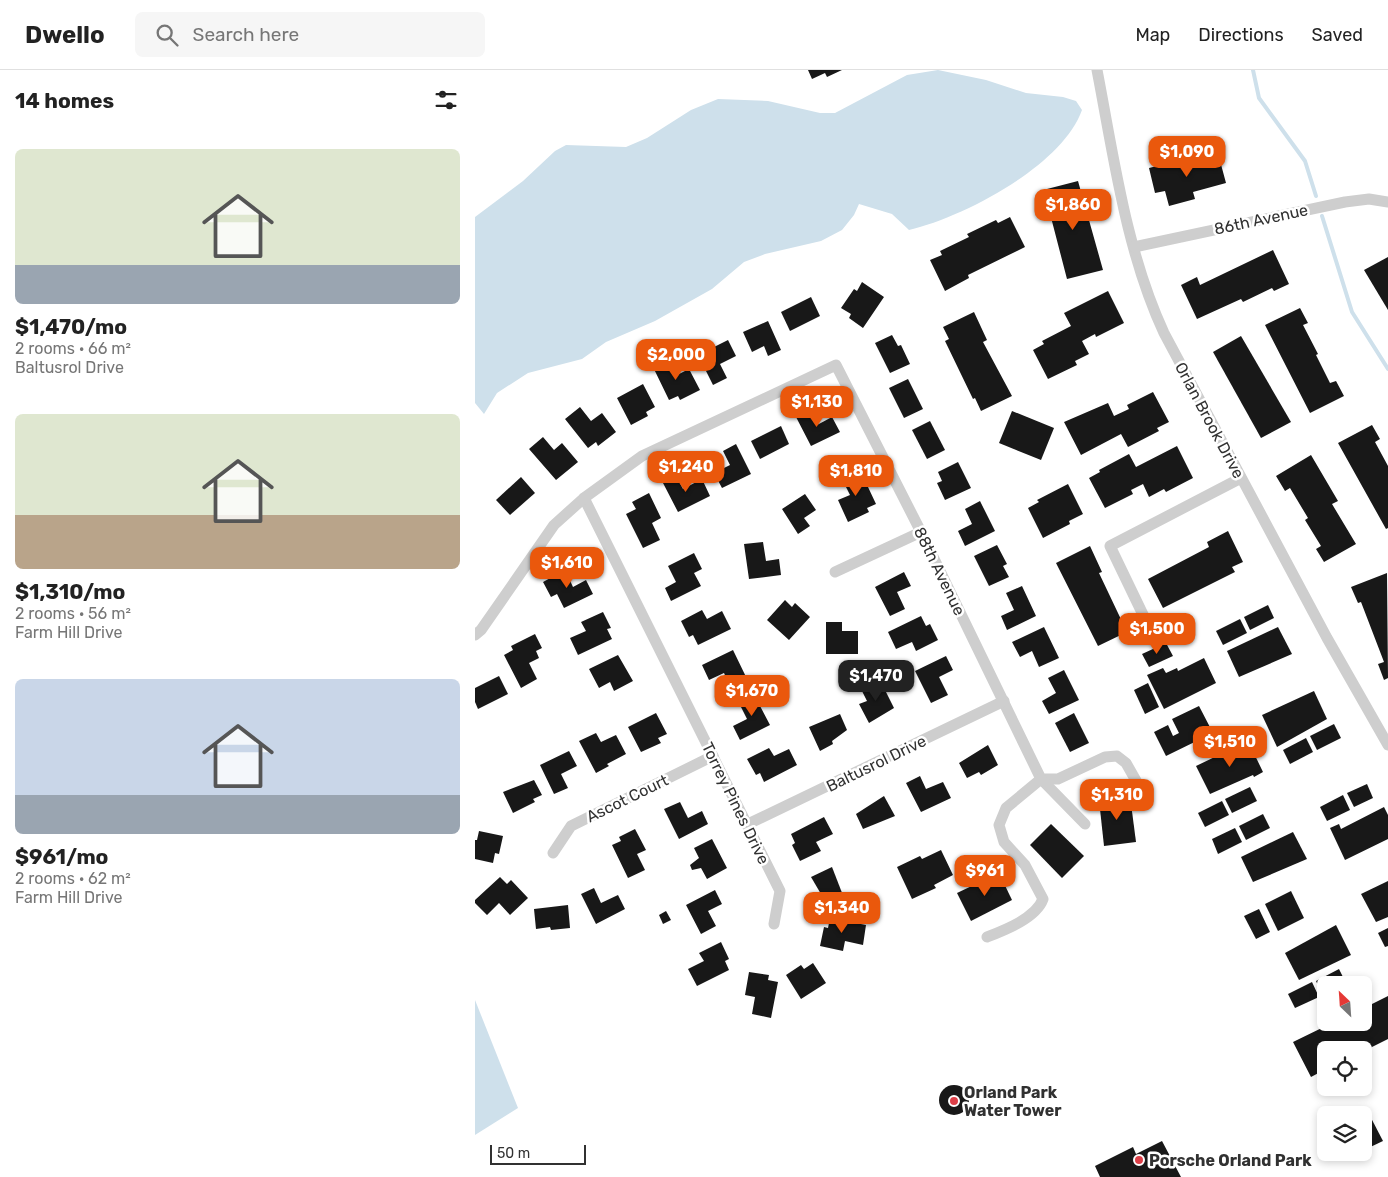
<!DOCTYPE html>
<meta charset="utf-8">
<style>
:root{--surface:#fff;--page:#f6f6f6;--text:#222;--muted:#767676;--line:#e0e0e0;--accent:#ea580c}
body{margin:0;font-family:Rubik,sans-serif;background:var(--page);color:var(--text);height:100vh;display:flex;flex-direction:column;font-size:19px;white-space:nowrap}
*{box-sizing:border-box;margin:0}
p{font-size:16px;color:var(--muted)}
.icon{flex:none;width:28px;height:28px;fill:none;stroke:currentColor;stroke-width:2;stroke-linecap:round;stroke-linejoin:round}
.map{position:relative;flex:1;overflow:hidden}
.details{display:flex;flex-direction:column;background:var(--surface);width:475px}
.details>*{flex:none}
.needle{width:32px;rotate:335deg}
.buttons{position:absolute;left:842px;top:906px;display:grid;gap:10px}
.buttons a{display:grid;place-items:center;width:55px;height:55px;border-radius:8px;background:var(--surface);box-shadow:0 2px 8px #0003;font-size:25px}
.scale{position:absolute;left:15px;bottom:12px;width:96px;box-sizing:border-box;padding-left:5px;border:2px solid #313131;border-top:0;font-size:14px;line-height:18px;white-space:nowrap;color:#313131;-webkit-text-stroke:4px #fff;paint-order:stroke}
.price{position:absolute;translate:-50% -42px;padding:0 11px;border-radius:10px;background:var(--accent);color:#fff;font-size:16px;line-height:32px;filter:drop-shadow(0 1px 2px #0008)}
.price::after{content:'';position:absolute;left:50%;top:30px;width:15px;height:11px;margin-left:-8px;background:inherit;clip-path:polygon(0 0,100% 0,50% 100%)}
.price.on{background:#222;color:#fff}
ul{padding:0;list-style:none}
li{display:grid;align-content:center;gap:10px;height:265px;padding:0 15px}
li span{display:grid;place-items:center;height:155px;border-radius:8px;color:#555}
li>.icon{margin-inline-start:auto}
span .icon{width:90px;height:90px;fill:#fffc;stroke-width:1}
li b{font-size:21px}
h2{display:flex;justify-content:space-between;align-items:center;height:60px;padding:0 15px;font-size:21px}
header{display:flex;align-items:center;gap:30px;box-sizing:border-box;height:70px;padding:0 25px;background:var(--surface);border-bottom:1px solid var(--line)}
header strong{font-size:24px}
nav{display:flex;gap:28px;margin-inline-start:auto;font-size:18px}
.search{width:350px;height:45px;background:var(--page);display:flex;align-items:center;gap:12px;box-sizing:border-box;padding:0 18px;border-radius:8px;color:var(--muted);font-size:19px}
main{display:flex;flex:1;min-height:0}
.map>svg:first-child{display:block}
.water{fill:#cee0eb}
.lines{fill:none;stroke-linecap:round;stroke-linejoin:round}
.stream{stroke:#cee0eb;stroke-width:4}
.building{fill:#181818}
.street{stroke:#cecece;stroke-width:11}
.poi-dot{fill:#dd3f48;stroke:#fff;stroke-width:2}
.labels{text-anchor:middle;stroke-width:5;stroke-linejoin:round;paint-order:stroke}
.street-label{font-size:16px;fill:#313131;stroke:#fff}
.poi-label{font-size:16px;font-weight:bold;fill:#313131;stroke:#fff;text-anchor:start}
</style>
<header>
<strong>Dwello</strong>
<div class="search"><svg class="icon" aria-label="search" viewBox="0 0 24 24"><circle cx="10" cy="10" r="6"/><path d="M15 15l6 6"/></svg>Search here</div>
<nav><a>Map</a><a>Directions</a><a>Saved</a></nav>
</header>
<main>
<section class="details">
<h2>14 homes<svg class="icon" aria-label="filters" viewBox="0 0 24 24"><path d="M4 7h16M4 17h16"/><circle cx="9" cy="7" r="2"/><circle cx="15" cy="17" r="2"/></svg></h2>
<ul>
<li><span style="background:linear-gradient(#dfe7d0 75%,#9aa5b1 0)"><svg class="icon" aria-label="home" viewBox="0 0 24 24"><path d="M3 11l9-7 9 7M6 9v11h12V9"/></svg></span><div><b>$1,470/mo</b><p>2 rooms · 66 m²</p><p>Baltusrol Drive</p></div></li>
<li><span style="background:linear-gradient(#dfe7d0 65%,#b9a48a 0)"><svg class="icon" aria-label="home" viewBox="0 0 24 24"><path d="M3 11l9-7 9 7M6 9v11h12V9"/></svg></span><div><b>$1,310/mo</b><p>2 rooms · 56 m²</p><p>Farm Hill Drive</p></div></li>
<li><span style="background:linear-gradient(#c9d6e8 75%,#9aa5b1 0)"><svg class="icon" aria-label="home" viewBox="0 0 24 24"><path d="M3 11l9-7 9 7M6 9v11h12V9"/></svg></span><div><b>$961/mo</b><p>2 rooms · 62 m²</p><p>Farm Hill Drive</p></div></li>
</ul>
</section>
<div class="map">
<svg width="913" height="1107" viewBox="0 0 913 1107">
<rect width="100%" height="100%" fill="#fff"/>
<g class="water">
<path d="M 463,0 L 511,10 L 551,23 L 588,27 L 601,31 L 607,40 C 587,96 489,147 434,160 L 417,144 L 384,134 L 379,145 L 367,160 L 346,171 L 290,184 L 269,192 L 237,219 L 180,251 L 131,272 L 107,289 L 53,303 L 22,323 L 9,344 L 0,333 L 0,147 L 48,111 L 80,81 L 91,75 L 151,77 L 172,68 L 216,40 L 243,29 L 293,31 L 345,43 L 360,43 L 432,5 Z"/>
<polygon points="0,930 43,1038 0,1065"/>
</g>
<g class="lines">
<g class="stream">
<polyline points="778,0 784,28 830,91 841,126"/>
<polyline points="847,146 877,242 913,299"/>
</g>
</g>
<g class="building">
<polygon points="333,0 367,0 352,7 350,3 337,9"/>
<polygon points="725,85 727,91 744,87 751,113 718,122 720,129 694,136 690,121 680,123 674,98"/>
<polygon points="603,111 628,200 592,209 572,132 575,131 572,119"/>
<polygon points="535,147 550,177 493,205 494,208 470,221 455,190 467,185 465,181 494,167 492,164 521,150 523,153"/>
<polygon points="798,180 814,214 799,221 797,218 768,232 766,229 722,249 706,215 722,207 725,215"/>
<polygon points="913,187 913,240 889,200"/>
<polygon points="387,212 409,227 388,258 374,248 376,244 366,238 379,219 382,221"/>
<polygon points="633,221 649,253 621,267 620,264 607,271 614,284 600,291 602,295 573,309 558,280 569,274 567,271 596,256 589,243"/>
<polygon points="336,227 345,246 315,261 306,242"/>
<polygon points="825,238 833,253 828,255 843,284 841,285 855,313 861,311 869,326 835,343 790,255"/>
<polygon points="499,242 512,270 508,272 537,326 506,341 500,328 498,329 470,271 474,269 468,257"/>
<polygon points="293,251 306,280 293,286 289,276 277,282 268,262"/>
<polygon points="417,265 423,276 426,275 435,294 415,303 400,273"/>
<polygon points="766,266 816,352 786,368 738,282"/>
<polygon points="253,270 261,286 245,294 252,308 238,315 223,285"/>
<polygon points="195,289 202,305 214,299 225,320 205,330 203,326 194,330 178,297"/>
<polygon points="433,309 448,339 429,348 414,318"/>
<polygon points="168,314 180,337 171,342 173,346 156,355 142,328"/>
<polygon points="678,322 694,352 682,358 684,361 653,377 646,364 606,385 589,352 633,333 639,346 654,339 652,335"/>
<polygon points="105,337 116,351 127,343 141,362 123,376 121,372 113,378 90,349"/>
<polygon points="334,340 342,355 357,347 365,362 336,376 321,347"/>
<polygon points="537,341 579,358 566,390 524,373"/>
<polygon points="455,351 470,380 452,389 437,360"/>
<polygon points="897,355 905,369 900,372 913,396 913,458 911,459 863,373"/>
<polygon points="306,356 314,374 285,389 276,371"/>
<polygon points="68,367 79,380 87,373 103,392 81,410 54,379"/>
<polygon points="261,374 276,404 247,418 239,403 255,395 248,381"/>
<polygon points="702,376 718,408 691,422 689,419 674,427 668,414 656,420 658,424 630,438 614,408 625,402 624,400 654,384 661,397"/>
<polygon points="836,385 863,431 857,434 881,474 849,492 841,479 846,476 830,450 833,448 815,418 810,421 801,406"/>
<polygon points="483,392 496,418 470,430 462,413 467,411 463,402"/>
<polygon points="385,400 401,434 392,438 394,442 373,452 363,430 375,425 367,409"/>
<polygon points="201,406 208,419 227,409 235,426 203,442 188,413"/>
<polygon points="46,407 60,423 35,445 21,430"/>
<polygon points="593,414 608,444 594,451 595,454 568,468 553,438 564,432 562,430"/>
<polygon points="174,423 186,448 177,453 185,470 168,478 151,444 161,439 157,432"/>
<polygon points="330,424 341,440 329,448 335,456 323,464 307,439"/>
<polygon points="505,431 520,461 490,476 483,461 497,454 490,439"/>
<polygon points="753,461 768,492 757,497 760,502 688,538 673,509 734,477 732,472"/>
<polygon points="288,472 291,491 304,489 306,505 274,509 269,474"/>
<polygon points="522,475 532,494 528,496 534,507 514,516 499,486"/>
<polygon points="615,476 627,502 624,503 652,562 623,576 581,493"/>
<polygon points="219,483 227,499 219,503 226,516 196,531 190,518 201,512 193,496"/>
<polygon points="90,500 98,517 111,510 118,524 89,538 82,524 76,527 68,512"/>
<polygon points="429,502 436,516 422,522 430,539 415,546 400,517"/>
<polygon points="912,503 913,608 909,610 903,594 909,592 886,532 883,533 876,517"/>
<polygon points="547,516 561,546 532,560 526,546 539,540 531,523"/>
<polygon points="310,530 317,537 320,533 335,547 314,570 292,550"/>
<polygon points="793,535 799,548 775,560 769,547"/>
<polygon points="227,540 232,549 247,541 256,559 223,575 218,565 214,567 206,551"/>
<polygon points="128,542 136,558 132,559 137,569 103,585 95,568 111,561 106,552"/>
<polygon points="446,546 451,556 455,554 463,570 441,581 437,572 421,579 413,562"/>
<polygon points="765,549 772,563 748,575 741,561"/>
<polygon points="351,552 367,552 367,561 383,561 383,584 351,584"/>
<polygon points="569,557 584,588 564,597 557,581 545,587 537,572"/>
<polygon points="803,557 817,584 764,607 752,581"/>
<polygon points="60,564 67,578 61,581 64,588 54,593 62,609 46,618 29,585 38,580 36,576"/>
<polygon points="691,573 698,586 674,597 667,584"/>
<polygon points="258,580 273,611 256,619 249,603 234,610 227,595"/>
<polygon points="143,585 158,611 139,621 135,612 124,618 114,599"/>
<polygon points="471,586 478,600 464,607 473,625 456,633 440,601"/>
<polygon points="729,588 741,613 689,639 672,605 688,598 691,603 702,598 703,601"/>
<polygon points="589,600 604,630 574,644 567,631 581,623 573,608"/>
<polygon points="24,606 33,624 3,639 0,632 0,618"/>
<polygon points="405,610 419,638 394,653 384,634 392,631 386,619"/>
<polygon points="673,613 684,637 670,644 659,620"/>
<polygon points="839,621 852,649 802,677 787,645"/>
<polygon points="287,622 292,633 285,636 295,655 265,670 258,656 272,649 264,633"/>
<polygon points="724,636 738,663 691,686 679,662 693,655 698,666 704,663 697,649"/>
<polygon points="181,643 192,664 183,668 186,673 166,682 153,657"/>
<polygon points="599,643 614,673 595,682 580,653"/>
<polygon points="365,644 372,660 357,671 358,674 345,681 334,657"/>
<polygon points="859,654 866,668 842,680 835,666"/>
<polygon points="121,663 126,672 141,665 151,684 132,694 134,696 121,703 104,671"/>
<polygon points="831,668 838,682 815,694 808,680"/>
<polygon points="773,671 788,702 779,707 778,705 735,724 721,696"/>
<polygon points="513,675 523,695 506,705 504,702 492,708 484,693"/>
<polygon points="294,678 299,686 314,679 322,695 289,712 285,703 281,705 272,689"/>
<polygon points="94,681 102,696 86,704 93,718 79,724 65,695"/>
<polygon points="445,706 451,719 468,712 476,728 446,742 431,713"/>
<polygon points="59,710 67,725 58,729 60,732 38,743 28,722"/>
<polygon points="892,714 898,728 879,737 872,723"/>
<polygon points="775,717 782,731 757,743 750,729"/>
<polygon points="868,725 875,740 852,751 845,737"/>
<polygon points="409,726 420,746 388,759 381,744"/>
<polygon points="655,726 661,772 629,776 624,730"/>
<polygon points="747,731 754,745 730,757 723,743"/>
<polygon points="205,732 213,748 227,741 233,754 204,769 189,739"/>
<polygon points="909,737 913,745 913,769 870,790 855,758 864,754 866,759"/>
<polygon points="788,744 795,758 771,770 764,756"/>
<polygon points="349,747 358,764 341,772 346,781 325,791 317,775 320,773 316,764"/>
<polygon points="576,754 609,786 587,808 555,775"/>
<polygon points="760,758 767,772 743,784 737,769"/>
<polygon points="160,759 171,780 162,784 170,800 153,808 137,775 146,771 144,767"/>
<polygon points="4,761 28,766 24,784 20,783 18,793 0,789 0,770 2,770"/>
<polygon points="818,762 832,789 778,812 766,787"/>
<polygon points="237,769 252,798 232,809 226,798 217,800 215,795 224,788 219,778"/>
<polygon points="466,780 478,805 459,815 461,818 437,829 422,797 445,786 447,789"/>
<polygon points="357,797 369,828 353,836 336,807"/>
<polygon points="524,803 537,830 496,851 482,823"/>
<polygon points="25,807 32,814 36,810 53,828 35,845 24,833 12,845 0,833 0,830"/>
<polygon points="913,811 913,847 901,852 886,824"/>
<polygon points="119,818 126,833 143,825 150,839 121,854 106,824"/>
<polygon points="240,820 247,834 233,841 241,856 226,864 211,835"/>
<polygon points="816,821 829,848 803,861 790,834"/>
<polygon points="93,835 95,858 76,860 75,857 61,859 59,839"/>
<polygon points="784,839 795,862 781,869 769,846"/>
<polygon points="191,841 196,850 188,854 184,845"/>
<polygon points="355,848 391,855 388,875 370,871 368,881 345,876 349,857 353,858"/>
<polygon points="861,855 876,885 824,910 810,883"/>
<polygon points="913,858 913,876 910,877 903,863"/>
<polygon points="246,872 254,889 250,891 254,900 222,916 213,899 229,891 224,883"/>
<polygon points="338,893 351,913 326,929 311,905 326,895 329,899"/>
<polygon points="864,899 871,913 851,915 851,923 847,924 841,911"/>
<polygon points="274,902 294,905 293,910 303,912 296,948 277,944 280,927 270,925"/>
<polygon points="837,912 844,927 820,938 813,924"/>
<polygon points="913,926 913,969 889,981 851,980 851,999 836,1007 818,972 859,952 889,952 889,938"/>
<circle cx="479" cy="1030" r="15"/>
<polygon points="895,1046 908,1071 889,1080 889,1049"/>
<polygon points="687,1071 706,1107 625,1107 620,1096 658,1077 661,1084"/>
</g>
<g class="lines">
<g class="street">
<path d="M 622,0 C 639,88 651,181 689,263 L 852,568 L 913,675"/>
<polyline points="659,177 870,132 894,129 913,132"/>
<polyline points="109,428 305,821 299,854"/>
<polyline points="360,502 446,462"/>
<polyline points="673,555 635,476 766,408"/>
<polyline points="0,565 6,560 79,455 109,428 167,386 361,295 446,462 566,709 583,709 630,687 642,686 651,693 672,730"/>
<polyline points="273,754 529,631"/>
<polyline points="78,783 96,756 238,686"/>
<path d="M 512,867 C 530,860 561,848 568,829 L 550,795 L 529,772 L 524,755 L 531,738 L 566,709 L 610,754"/>
</g>
</g>
<g class="poi-dot">
<circle cx="479" cy="1031" r="5"/>
<circle cx="664" cy="1090" r="5"/>
</g>
<g class="labels">
<g class="street-label">
<text transform="translate(786 149) rotate(-12)" y="6">86th Avenue</text>
<text transform="translate(735 350) rotate(62)" y="6">Orlan Brook Drive</text>
<text transform="translate(465 501) rotate(64)" y="6">88th Avenue</text>
<text transform="translate(401 693) rotate(-26)" y="6">Baltusrol Drive</text>
<text transform="translate(152 728) rotate(-26)" y="6">Ascot Court</text>
<text transform="translate(261 733) rotate(64)" y="6">Torrey Pines Drive</text>
</g>
<g class="poi-label">
<text x="489" y="1028">Orland Park<tspan x="489" dy="18">Water Tower</tspan></text>
<text x="674" y="1096">Porsche Orland Park</text>
</g>
</g>
</svg>
<div class="buttons">
<a><svg class="needle" viewBox="-14 -14 28 28"><path d="M0-13l5 13h-10z" fill="#e53935"/><path d="M0 13l5-13h-10z" fill="#767676"/></svg></a>
<a><svg class="icon" aria-label="locate" viewBox="0 0 24 24"><circle cx="12" cy="12" r="6"/><path d="M12 2v4M12 18v4M2 12h4M18 12h4"/></svg></a>
<a><svg class="icon" aria-label="layers" viewBox="0 0 24 24"><path d="M12 4l9 5-9 5-9-5zM3 14l9 5 9-5"/></svg></a>
</div>
<div class="scale">50 m</div>
<b class="price" style="left:712px;top:108px">$1,090</b>
<b class="price" style="left:598px;top:161px">$1,860</b>
<b class="price" style="left:201px;top:311px">$2,000</b>
<b class="price" style="left:342px;top:358px">$1,130</b>
<b class="price" style="left:211px;top:423px">$1,240</b>
<b class="price" style="left:381px;top:427px">$1,810</b>
<b class="price" style="left:92px;top:519px">$1,610</b>
<b class="price" style="left:682px;top:585px">$1,500</b>
<b class="price on" style="left:401px;top:632px">$1,470</b>
<b class="price" style="left:277px;top:647px">$1,670</b>
<b class="price" style="left:755px;top:698px">$1,510</b>
<b class="price" style="left:642px;top:751px">$1,310</b>
<b class="price" style="left:510px;top:827px">$961</b>
<b class="price" style="left:367px;top:864px">$1,340</b>
</div>
</main>
